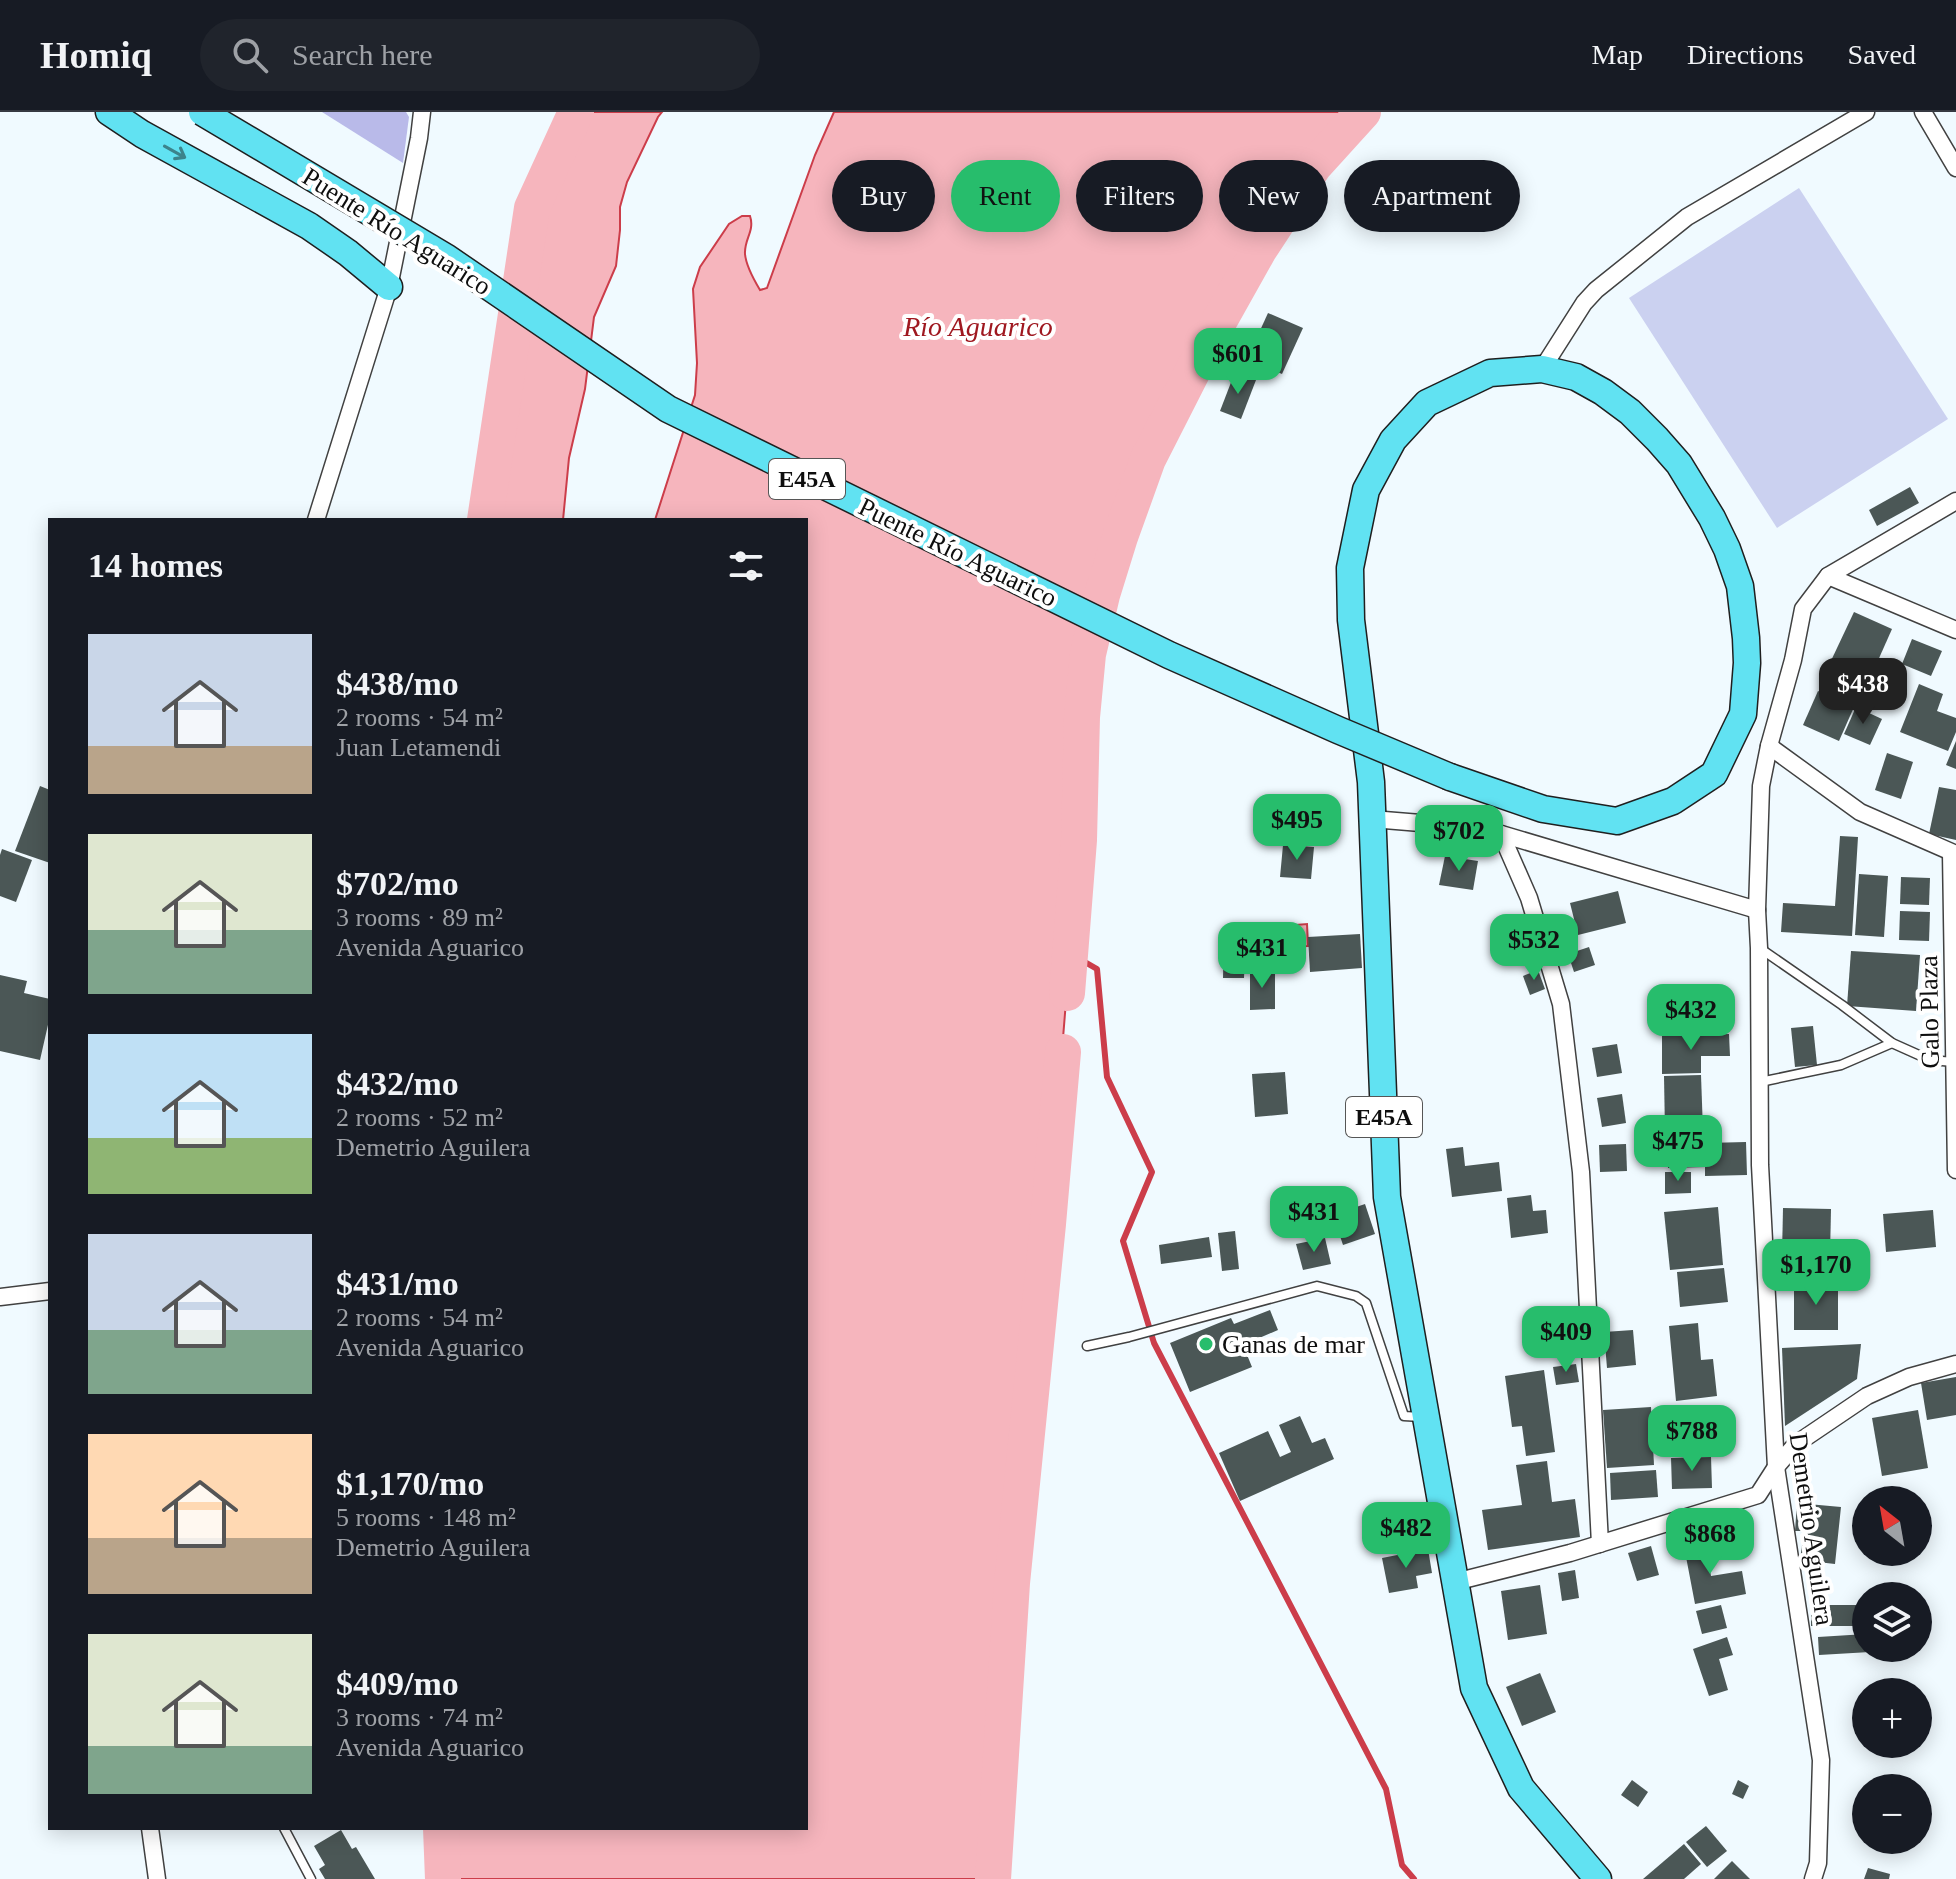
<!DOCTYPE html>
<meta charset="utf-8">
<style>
:root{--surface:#171b24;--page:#20242c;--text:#f1f3f6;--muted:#9ea1a6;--line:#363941;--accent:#27bd6c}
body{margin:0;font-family:"Times New Roman",serif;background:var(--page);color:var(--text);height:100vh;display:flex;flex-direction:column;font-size:30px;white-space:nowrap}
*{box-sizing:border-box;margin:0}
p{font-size:26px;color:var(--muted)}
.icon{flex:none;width:44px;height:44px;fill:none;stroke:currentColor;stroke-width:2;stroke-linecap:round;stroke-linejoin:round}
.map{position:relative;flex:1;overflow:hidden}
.panel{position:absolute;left:48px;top:406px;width:760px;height:1312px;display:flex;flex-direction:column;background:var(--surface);border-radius:0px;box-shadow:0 4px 20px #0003}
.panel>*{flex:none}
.guide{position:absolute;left:832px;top:48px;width:760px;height:72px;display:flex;gap:16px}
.needle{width:52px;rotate:329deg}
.buttons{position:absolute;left:1852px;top:1374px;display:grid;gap:16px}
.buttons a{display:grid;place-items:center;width:80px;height:80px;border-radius:50%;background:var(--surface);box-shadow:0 4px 20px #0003;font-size:40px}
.price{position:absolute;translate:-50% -68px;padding:0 18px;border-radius:16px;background:var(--accent);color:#111;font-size:26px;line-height:52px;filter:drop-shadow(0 2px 4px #0008)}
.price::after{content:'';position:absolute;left:50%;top:48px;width:24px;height:18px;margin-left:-12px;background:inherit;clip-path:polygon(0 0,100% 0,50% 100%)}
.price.active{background:#222;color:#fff}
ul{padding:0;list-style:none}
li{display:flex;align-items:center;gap:24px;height:200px;padding:0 40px}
li span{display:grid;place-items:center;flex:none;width:224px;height:160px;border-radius:0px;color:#555}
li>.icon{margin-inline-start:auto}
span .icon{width:96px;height:96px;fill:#fffc;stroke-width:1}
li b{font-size:34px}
h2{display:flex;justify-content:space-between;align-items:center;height:96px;padding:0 40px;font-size:34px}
.tag{padding:0 28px;border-radius:36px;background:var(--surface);box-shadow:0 4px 20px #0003;font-size:28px;line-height:72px}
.tag.active{background:var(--accent);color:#111}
header{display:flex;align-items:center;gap:48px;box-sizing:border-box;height:112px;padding:0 40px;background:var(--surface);border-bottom:2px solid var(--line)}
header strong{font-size:38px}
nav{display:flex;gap:44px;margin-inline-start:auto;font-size:28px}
.search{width:560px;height:72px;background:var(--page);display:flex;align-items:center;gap:20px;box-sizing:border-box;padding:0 28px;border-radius:44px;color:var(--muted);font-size:30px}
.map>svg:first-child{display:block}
.green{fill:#b9bae9}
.pitch{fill:#cbd1f0}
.water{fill:#f6b5bd;stroke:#cc3d4a;stroke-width:2}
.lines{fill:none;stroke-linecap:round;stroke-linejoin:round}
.stream{stroke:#cc3d4a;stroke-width:6}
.river{stroke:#f6b5bd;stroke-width:36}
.building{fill:#4b5756}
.service-casing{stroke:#414141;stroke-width:11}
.minor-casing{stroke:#414141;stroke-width:19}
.trunk-casing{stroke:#1f1f1f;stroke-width:29}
.service{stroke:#fff;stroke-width:8}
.minor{stroke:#fff;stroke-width:16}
.trunk{stroke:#61e2f2;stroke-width:26}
.trunk-bridge-casing{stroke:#1f1f1f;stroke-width:29;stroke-linecap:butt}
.trunk-bridge{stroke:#61e2f2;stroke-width:26}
.oneway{stroke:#3c838b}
.poi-dot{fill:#27bd6c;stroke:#fff;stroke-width:3}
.labels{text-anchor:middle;stroke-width:8;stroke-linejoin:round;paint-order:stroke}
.shield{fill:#fff;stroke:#565656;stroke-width:2}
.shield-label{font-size:24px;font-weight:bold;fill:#0e0e0e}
.street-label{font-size:26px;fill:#0e0e0e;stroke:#fff}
.poi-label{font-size:26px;fill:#0e0e0e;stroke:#fff;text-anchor:start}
.water-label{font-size:28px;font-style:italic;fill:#9f1820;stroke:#fff}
</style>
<header>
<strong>Homiq</strong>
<div class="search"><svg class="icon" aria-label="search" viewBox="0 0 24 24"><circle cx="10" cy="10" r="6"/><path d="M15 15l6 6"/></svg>Search here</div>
<nav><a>Map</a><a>Directions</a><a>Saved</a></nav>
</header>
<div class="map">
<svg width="1956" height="1767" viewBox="0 0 1956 1767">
<rect width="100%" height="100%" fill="#f0faff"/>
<polygon class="green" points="322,0 406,0 409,5 403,51"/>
<polygon class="pitch" points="1799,76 1948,307 1777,416 1629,186"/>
<g class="water">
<polygon points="576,0 662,0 658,5 627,70 620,95 620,118 616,154 594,205 585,277 569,346 563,408 485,408 532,96"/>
<path d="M 834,0 L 1363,0 L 1314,54 L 1259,138 L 1208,229 L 1148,347 L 1120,425 L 1102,483 L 1088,542 L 1082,605 L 1079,728 L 1048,1112 L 1012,1471 L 993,1767 L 443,1767 L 441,1716 L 806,1716 L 806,408 L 655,408 L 695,283 L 697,251 L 693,177 L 700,155 L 729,112 L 742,104 L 750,104 C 755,119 744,127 745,142 C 746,154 754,168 760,178 L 767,176 L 815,43 Z"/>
<polygon points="1307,812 1308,834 1270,835 1269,815"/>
</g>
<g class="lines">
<polyline class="stream" points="1064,838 1097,857 1107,965 1152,1060 1123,1129 1154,1231 1386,1677 1402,1753 1414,1767"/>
<g class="river">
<polyline points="485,408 532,96 576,0"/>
<polyline points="1067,881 1079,728 1082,605 1088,542 1102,483 1120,425 1148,347 1208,229 1259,138 1314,54 1363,0"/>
<polyline points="441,1716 443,1767"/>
<polyline points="993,1767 1012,1471 1048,1112 1063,940"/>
</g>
</g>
<g class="building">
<polygon points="1268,201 1303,216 1282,262 1247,247"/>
<polygon points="1235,260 1256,268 1241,307 1220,299"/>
<polygon points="1910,375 1919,391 1877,414 1869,398"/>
<polygon points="1854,500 1892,517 1868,571 1829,553"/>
<polygon points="1912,527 1942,539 1931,564 1902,552"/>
<polygon points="1838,559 1864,571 1854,594 1827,582"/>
<polygon points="1919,572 1943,582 1937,599 1956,606 1956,620 1948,639 1900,620"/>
<polygon points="1818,579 1854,595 1839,629 1803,613"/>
<polygon points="1856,595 1882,607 1870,633 1844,622"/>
<polygon points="1956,629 1956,657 1946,653"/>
<polygon points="1887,641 1913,650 1901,687 1875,678"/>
<polygon points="40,674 50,678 50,751 15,739"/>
<polygon points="1939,675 1956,678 1956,728 1929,722"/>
<polygon points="1840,724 1858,725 1852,824 1781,820 1783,791 1835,794"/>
<polygon points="1283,733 1314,735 1311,767 1280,765"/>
<polygon points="2,737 32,748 16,790 0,784 0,743"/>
<polygon points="1445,744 1478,749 1473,778 1439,773"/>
<polygon points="1859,762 1888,764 1884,825 1855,823"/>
<polygon points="1901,765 1930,766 1929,793 1900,792"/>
<polygon points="1618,779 1626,811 1578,823 1570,791"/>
<polygon points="1900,799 1930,800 1929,829 1899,828"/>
<polygon points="1224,815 1246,816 1244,866 1223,866"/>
<polygon points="1360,822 1362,856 1310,860 1308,825"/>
<polygon points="1589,835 1595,853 1574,860 1568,842"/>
<polygon points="1851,839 1920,843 1916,899 1847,894"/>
<polygon points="1538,858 1545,877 1530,883 1523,864"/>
<polygon points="1250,859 1275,859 1275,897 1250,898"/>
<polygon points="0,863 27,869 24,881 50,887 50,904 40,948 0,939"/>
<polygon points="1662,884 1687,884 1688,920 1662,921"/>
<polygon points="1813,914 1817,953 1795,955 1791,916"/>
<polygon points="1729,922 1730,944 1701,944 1701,961 1662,962 1662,924"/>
<polygon points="1617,932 1622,961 1597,965 1592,936"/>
<polygon points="1285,960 1288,1002 1255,1005 1252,962"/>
<polygon points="1701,963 1703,1019 1665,1021 1664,964"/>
<polygon points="1622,982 1626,1011 1602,1015 1597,986"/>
<polygon points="1746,1030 1747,1063 1705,1064 1705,1055 1668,1056 1667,1032"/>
<polygon points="1626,1032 1627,1059 1600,1060 1599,1033"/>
<polygon points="1463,1035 1465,1054 1499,1050 1502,1079 1452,1085 1446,1037"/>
<polygon points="1665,1060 1691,1060 1691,1081 1665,1082"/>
<polygon points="1531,1083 1533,1099 1546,1098 1548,1121 1511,1126 1507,1086"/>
<polygon points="1365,1092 1375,1122 1343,1133 1333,1103"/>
<polygon points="1718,1095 1723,1153 1670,1158 1664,1100"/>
<polygon points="1783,1096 1831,1097 1830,1144 1782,1143"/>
<polygon points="1933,1098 1936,1135 1886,1140 1883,1102"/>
<polygon points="1235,1119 1239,1157 1222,1159 1218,1121"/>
<polygon points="1209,1125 1212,1145 1161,1152 1159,1133"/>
<polygon points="1325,1126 1331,1152 1303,1158 1296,1132"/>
<polygon points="1724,1156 1728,1190 1680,1195 1677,1160"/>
<polygon points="1838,1172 1838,1218 1794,1218 1794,1173"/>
<polygon points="1270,1198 1278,1218 1243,1233 1252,1255 1190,1280 1170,1231 1231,1206 1234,1212"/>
<polygon points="1698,1211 1701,1248 1713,1247 1717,1284 1676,1289 1669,1214"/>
<polygon points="1633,1218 1636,1253 1607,1256 1604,1220"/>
<polygon points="1861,1232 1857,1267 1785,1314 1782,1236"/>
<polygon points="1576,1252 1579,1270 1556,1273 1553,1255"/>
<polygon points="1544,1258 1555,1340 1526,1344 1522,1314 1512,1315 1505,1264"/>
<polygon points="1956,1265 1956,1303 1927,1308 1921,1271"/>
<polygon points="1651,1295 1654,1353 1607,1356 1603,1298"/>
<polygon points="1918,1298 1928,1356 1882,1364 1872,1306"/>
<polygon points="1300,1304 1312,1331 1325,1326 1334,1347 1240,1389 1219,1341 1268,1319 1280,1345 1291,1340 1279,1313"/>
<polygon points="1711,1345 1712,1376 1672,1377 1671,1346"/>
<polygon points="1547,1349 1552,1390 1575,1387 1580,1425 1488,1438 1482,1398 1522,1393 1516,1353"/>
<polygon points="1656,1358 1658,1385 1611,1388 1610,1361"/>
<polygon points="1797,1391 1841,1395 1835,1452 1800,1448 1804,1419 1795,1419"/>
<polygon points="1704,1425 1711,1464 1742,1459 1746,1482 1695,1492 1683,1429"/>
<polygon points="1651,1434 1659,1463 1637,1469 1628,1441"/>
<polygon points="1428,1437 1432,1461 1416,1464 1418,1476 1389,1481 1382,1446"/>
<polygon points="1575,1458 1579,1486 1562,1489 1558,1461"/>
<polygon points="1540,1473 1547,1522 1508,1528 1501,1479"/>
<polygon points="1721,1493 1727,1516 1702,1522 1696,1499"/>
<rect x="1811" y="1493" width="55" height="21"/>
<polygon points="1866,1522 1866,1536 1870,1536 1870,1540 1819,1543 1818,1525"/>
<polygon points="1727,1525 1733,1543 1719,1547 1728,1578 1709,1584 1693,1537"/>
<polygon points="1540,1561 1556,1600 1522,1614 1506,1575"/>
<polygon points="1632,1668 1648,1680 1638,1695 1621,1683"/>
<polygon points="1738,1668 1749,1674 1743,1687 1732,1682"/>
<polygon points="1706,1714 1727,1739 1707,1755 1686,1730"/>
<polygon points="341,1718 352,1737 356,1735 375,1767 325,1767 319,1757 325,1753 314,1734"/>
<polygon points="1879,1728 1896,1728 1893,1738 1878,1734"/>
<polygon points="1684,1732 1701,1752 1684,1767 1643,1767"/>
<polygon points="1732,1749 1750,1767 1714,1767"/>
<polygon points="1868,1756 1890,1762 1889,1767 1864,1767"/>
</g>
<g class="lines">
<defs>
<g id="service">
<polyline points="1761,837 1842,893 1892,931 1930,948 1954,950"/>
<polyline points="1760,970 1841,953 1892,931"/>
<polyline points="1087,1234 1129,1225 1317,1174 1356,1184 1366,1191 1404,1304 1421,1305"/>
<polyline points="284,1716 311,1767"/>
</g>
<g id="minor">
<polyline points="1923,0 1956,56"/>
<polyline points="1542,257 1584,191 1596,178 1687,105 1866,0"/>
<polyline points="316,408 389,175 419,26 422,0"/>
<polyline points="1828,464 1956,518"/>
<polyline points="1769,634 1860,700 1956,742"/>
<polyline points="1372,707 1481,716 1757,798"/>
<polyline points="1501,722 1529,786 1561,892 1581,1060 1600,1432"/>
<polyline points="1951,741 1956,1058"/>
<polyline points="0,1185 50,1179"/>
<polyline points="1455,1470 1570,1441 1758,1383 1776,1355 1796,1332 1867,1284 1909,1265 1956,1252"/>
<polyline points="150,1716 157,1767"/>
<polyline points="1813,1767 1818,1751 1821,1648 1776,1355 1760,1053 1759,836 1757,798 1761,674 1769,634 1793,548 1803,497 1828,464 1956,389"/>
</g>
<g id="trunk">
<polyline points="109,0 142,22 309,114 348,141 389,175"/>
<polyline points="1450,665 1543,697 1617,709 1673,689 1714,662 1743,602 1747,551 1746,526 1740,474 1727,437 1712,406 1679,352 1657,327 1630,300 1603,280 1576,265 1542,257 1490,261 1427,291 1393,328 1366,378 1350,456 1351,508 1371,670 1387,1085 1474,1576 1521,1676 1598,1767"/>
</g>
</defs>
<use href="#service" class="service-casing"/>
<use href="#minor" class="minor-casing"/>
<use href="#trunk" class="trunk-casing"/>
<use href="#service" class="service"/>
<use href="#minor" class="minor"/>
<use href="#trunk" class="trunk"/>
<defs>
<polyline id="trunk-bridge" points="202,0 447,146 668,297 1169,543 1338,618 1450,665"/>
</defs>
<use href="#trunk-bridge" class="trunk-bridge-casing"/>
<use href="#trunk-bridge" class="trunk-bridge"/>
</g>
<defs><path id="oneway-shaft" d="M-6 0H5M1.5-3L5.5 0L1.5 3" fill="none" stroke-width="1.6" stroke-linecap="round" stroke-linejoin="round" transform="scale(2)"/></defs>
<use class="oneway" href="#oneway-shaft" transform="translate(175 40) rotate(29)"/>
<circle class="poi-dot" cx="1206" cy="1232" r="8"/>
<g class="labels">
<g class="shield">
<rect x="769" y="347" width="76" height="40" rx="6"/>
<rect x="1346" y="985" width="76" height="40" rx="6"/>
</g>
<g class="shield-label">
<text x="807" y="375">E45A</text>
<text x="1384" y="1013">E45A</text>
</g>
<g class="street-label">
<text transform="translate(397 119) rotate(32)" y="9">Puente Río Aguarico</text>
<text transform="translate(958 440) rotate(26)" y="9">Puente Río Aguarico</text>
<text transform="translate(1929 900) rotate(-91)" y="9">Galo Plaza</text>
<text transform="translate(1812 1417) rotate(82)" y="9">Demetrio Aguilera</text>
</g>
<g class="poi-label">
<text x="1222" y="1241">Ganas de mar</text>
</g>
<g class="water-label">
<text x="978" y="224">Río Aguarico</text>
</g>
</g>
</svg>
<div class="buttons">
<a><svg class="needle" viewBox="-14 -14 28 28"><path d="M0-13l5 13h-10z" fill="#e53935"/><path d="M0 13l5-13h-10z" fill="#9ea1a6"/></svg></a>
<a><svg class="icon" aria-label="layers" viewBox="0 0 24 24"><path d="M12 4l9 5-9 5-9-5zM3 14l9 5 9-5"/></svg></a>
<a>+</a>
<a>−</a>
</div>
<b class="price" style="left:1238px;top:284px">$601</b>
<b class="price active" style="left:1863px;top:614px">$438</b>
<b class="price" style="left:1297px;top:750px">$495</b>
<b class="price" style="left:1459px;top:761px">$702</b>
<b class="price" style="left:1534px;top:870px">$532</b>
<b class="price" style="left:1262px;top:878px">$431</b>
<b class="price" style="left:1691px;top:940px">$432</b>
<b class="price" style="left:1678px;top:1071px">$475</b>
<b class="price" style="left:1314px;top:1142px">$431</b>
<b class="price" style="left:1816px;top:1195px">$1,170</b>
<b class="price" style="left:1566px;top:1262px">$409</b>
<b class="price" style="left:1692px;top:1361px">$788</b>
<b class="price" style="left:1406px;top:1458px">$482</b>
<b class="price" style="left:1710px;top:1464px">$868</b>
<div class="guide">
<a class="tag">Buy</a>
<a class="tag active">Rent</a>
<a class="tag">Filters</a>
<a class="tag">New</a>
<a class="tag">Apartment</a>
</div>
<section class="panel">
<h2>14 homes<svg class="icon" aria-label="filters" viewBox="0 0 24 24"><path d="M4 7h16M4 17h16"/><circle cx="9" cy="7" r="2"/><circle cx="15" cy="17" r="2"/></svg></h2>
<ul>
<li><span style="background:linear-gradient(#c9d6e8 70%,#b9a48a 0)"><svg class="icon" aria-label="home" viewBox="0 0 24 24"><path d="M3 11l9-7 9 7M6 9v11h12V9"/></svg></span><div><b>$438/mo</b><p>2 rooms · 54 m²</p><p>Juan Letamendi</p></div></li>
<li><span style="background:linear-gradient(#dfe7d0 60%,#7fa58c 0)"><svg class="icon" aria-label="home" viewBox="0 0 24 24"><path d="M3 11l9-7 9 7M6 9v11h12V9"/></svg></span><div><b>$702/mo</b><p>3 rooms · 89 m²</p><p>Avenida Aguarico</p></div></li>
<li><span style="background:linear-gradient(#bfe0f5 65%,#8fb573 0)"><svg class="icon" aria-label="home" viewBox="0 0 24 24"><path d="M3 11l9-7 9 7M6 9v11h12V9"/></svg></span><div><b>$432/mo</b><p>2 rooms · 52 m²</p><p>Demetrio Aguilera</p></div></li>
<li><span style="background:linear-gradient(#c9d6e8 60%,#7fa58c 0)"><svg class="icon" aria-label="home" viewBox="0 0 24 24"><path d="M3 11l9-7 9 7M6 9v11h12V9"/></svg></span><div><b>$431/mo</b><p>2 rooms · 54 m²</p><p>Avenida Aguarico</p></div></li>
<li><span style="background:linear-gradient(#ffd9b3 65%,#b9a48a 0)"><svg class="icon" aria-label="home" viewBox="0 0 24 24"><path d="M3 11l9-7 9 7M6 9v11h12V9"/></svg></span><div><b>$1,170/mo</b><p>5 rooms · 148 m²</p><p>Demetrio Aguilera</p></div></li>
<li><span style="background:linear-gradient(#dfe7d0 70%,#7fa58c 0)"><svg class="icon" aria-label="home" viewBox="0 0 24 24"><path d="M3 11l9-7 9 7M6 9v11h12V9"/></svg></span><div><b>$409/mo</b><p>3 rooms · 74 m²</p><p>Avenida Aguarico</p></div></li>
</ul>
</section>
</div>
